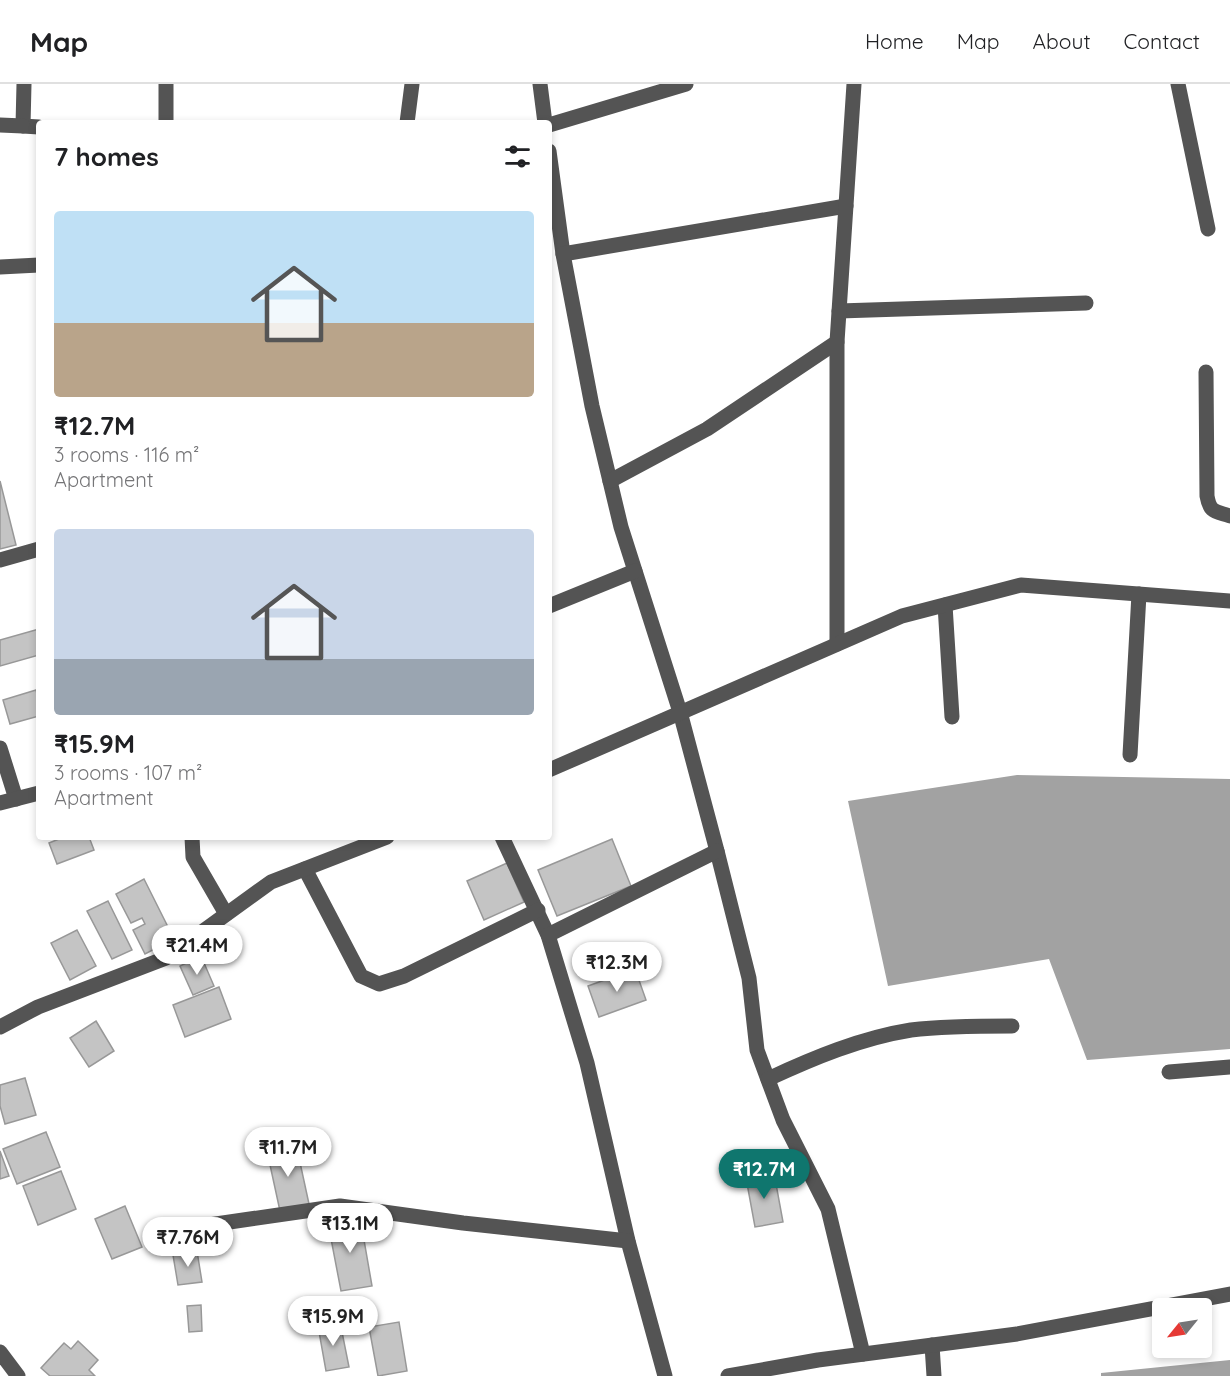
<!DOCTYPE html>
<meta charset="utf-8">
<style>
:root{--surface:#fff;--page:#f6f6f6;--text:#202124;--muted:#757577;--line:#e0e0e0;--accent:#0f766e}
body{margin:0;font-family:Quicksand,sans-serif;background:var(--page);color:var(--text);height:100vh;display:flex;flex-direction:column;font-size:22px;white-space:nowrap}
*{box-sizing:border-box;margin:0}
p{font-size:20px;color:var(--muted)}
.icon{flex:none;width:33px;height:33px;fill:none;stroke:currentColor;stroke-width:2;stroke-linecap:round;stroke-linejoin:round}
.map{position:relative;flex:1;overflow:hidden}
.side{position:absolute;left:36px;top:36px;width:516px;height:720px;display:flex;flex-direction:column;background:var(--surface);border-radius:6px;box-shadow:0 3px 9px #0003}
.side>*{flex:none}
.needle{width:39px;rotate:240deg}
.fabs{position:absolute;left:1152px;top:1214px;display:grid;gap:12px}
.fabs a{display:grid;place-items:center;width:60px;height:60px;border-radius:6px;background:var(--surface);box-shadow:0 3px 9px #0003;font-size:30px}
.price{position:absolute;translate:-50% -51px;padding:0 14px;border-radius:21px;background:#fff;color:#222;font-size:20px;line-height:39px;filter:drop-shadow(0 2px 3px #0008)}
.price::after{content:'';position:absolute;left:50%;top:36px;width:18px;height:14px;margin-left:-9px;background:inherit;clip-path:polygon(0 0,100% 0,50% 100%)}
.price.active{background:var(--accent);color:#fff}
ul{padding:0;list-style:none}
li{display:grid;align-content:center;gap:12px;height:318px;padding:0 18px}
li span{display:grid;place-items:center;height:186px;border-radius:6px;color:#555}
li>.icon{margin-inline-start:auto}
span .icon{width:108px;height:108px;fill:#fffc;stroke-width:1}
li b{font-size:26px}
h2{display:flex;justify-content:space-between;align-items:center;height:72px;padding:0 18px;font-size:26px}
header{display:flex;align-items:center;gap:36px;box-sizing:border-box;height:84px;padding:0 30px;background:var(--surface);border-bottom:2px solid var(--line)}
header strong{font-size:28px}
nav{display:flex;gap:33px;margin-inline-start:auto;font-size:21px}
.map>svg:first-child{display:block}
.water{fill:#a2a2a2}
.building{fill:#c4c4c4;stroke:#989898;stroke-width:1.5}
.lines{fill:none;stroke-linecap:round;stroke-linejoin:round}
.minor{stroke:#545454;stroke-width:15}
</style>
<header>
<strong>Map</strong>
<nav><a>Home</a><a>Map</a><a>About</a><a>Contact</a></nav>
</header>
<div class="map">
<svg width="1230" height="1292" viewBox="0 0 1230 1292">
<rect width="100%" height="100%" fill="#fff"/>
<g class="water">
<polygon points="1017,691 1230,695 1230,965 1087,976 1049,875 888,902 848,717"/>
<polygon points="1230,1276 1230,1292 1101,1292 1101,1289"/>
</g>
<g class="building">
<polygon points="0,397 16,461 0,465"/>
<polygon points="39,545 39,571 0,582 0,556"/>
<polygon points="36,606 39,618 39,632 10,640 3,616"/>
<polygon points="64,753 89,753 94,766 57,780 49,759"/>
<polygon points="612,755 631,802 557,832 538,786"/>
<polygon points="507,779 524,818 484,836 467,797"/>
<polygon points="144,795 174,855 145,870 133,846 145,840 142,834 131,839 116,810"/>
<polygon points="108,817 132,866 112,875 87,827"/>
<polygon points="77,846 96,882 70,896 51,859"/>
<polygon points="201,872 214,902 193,911 180,882"/>
<polygon points="635,885 646,916 599,933 588,902"/>
<polygon points="219,903 231,935 185,953 173,921"/>
<polygon points="96,937 114,967 89,983 70,954"/>
<polygon points="25,994 36,1031 5,1040 0,1022 0,1001"/>
<polygon points="46,1048 60,1083 17,1100 3,1065"/>
<polygon points="296,1060 309,1120 280,1127 267,1067"/>
<polygon points="0,1067 9,1092 0,1095"/>
<polygon points="61,1087 76,1125 38,1141 23,1102"/>
<polygon points="774,1089 783,1138 755,1143 746,1094"/>
<polygon points="125,1122 142,1163 112,1175 95,1135"/>
<polygon points="360,1133 372,1202 341,1207 328,1139"/>
<polygon points="197,1167 202,1198 178,1201 173,1171"/>
<polygon points="201,1221 202,1247 189,1248 187,1222"/>
<polygon points="340,1238 349,1283 326,1287 318,1242"/>
<polygon points="399,1238 407,1287 378,1292 369,1243"/>
<polygon points="78,1257 98,1276 89,1286 95,1292 50,1292 41,1284 64,1259 71,1265"/>
</g>
<g class="lines">
<g class="minor">
<polyline points="24,0 23,42 39,43"/>
<polyline points="540,0 545,39"/>
<polyline points="1178,0 1208,145"/>
<polyline points="166,39 166,0"/>
<polyline points="407,39 412,0"/>
<polyline points="0,41 23,42"/>
<polyline points="549,41 686,0"/>
<polyline points="549,67 563,170 592,322 621,443 680,628 717,767 749,894 757,966 783,1036 828,1125 863,1270"/>
<polyline points="563,170 846,122"/>
<polyline points="0,183 39,181"/>
<polyline points="839,227 1086,219"/>
<path d="M 1206,288 L 1207,412 C 1210,429 1215,427 1230,432"/>
<polyline points="610,397 707,345 837,258"/>
<polyline points="0,476 39,465"/>
<polyline points="945,521 952,633"/>
<polyline points="549,522 635,487"/>
<polyline points="837,560 837,258 854,0"/>
<polyline points="0,664 16,715"/>
<polyline points="1130,671 1139,510"/>
<polyline points="549,686 902,532 1021,501 1230,517"/>
<polyline points="0,719 39,709"/>
<polyline points="192,753 193,773 226,830"/>
<polyline points="502,753 548,851 587,979 628,1157 665,1292"/>
<polyline points="305,785 361,892 379,900 404,892 538,826"/>
<polyline points="548,851 717,767"/>
<polyline points="0,943 38,923 166,874 271,798 387,753"/>
<polyline points="1169,988 1230,983"/>
<path d="M 768,995 C 813,974 861,954 911,946 C 945,942 978,942 1012,942"/>
<polyline points="161,1148 340,1122 463,1139 628,1157"/>
<polyline points="932,1261 934,1292"/>
<polyline points="0,1268 18,1292"/>
<polyline points="728,1292 818,1276 1017,1250 1230,1210"/>
</g>
</g>
</svg>
<div class="fabs">
<a><svg class="needle" viewBox="-14 -14 28 28"><path d="M0-13l5 13h-10z" fill="#e53935"/><path d="M0 13l5-13h-10z" fill="#757577"/></svg></a>
</div>
<b class="price" style="left:197px;top:892px">₹21.4M</b>
<b class="price" style="left:617px;top:909px">₹12.3M</b>
<b class="price" style="left:288px;top:1094px">₹11.7M</b>
<b class="price active" style="left:764px;top:1116px">₹12.7M</b>
<b class="price" style="left:350px;top:1170px">₹13.1M</b>
<b class="price" style="left:188px;top:1184px">₹7.76M</b>
<b class="price" style="left:333px;top:1263px">₹15.9M</b>
<section class="side">
<h2>7 homes<svg class="icon" aria-label="filters" viewBox="0 0 24 24"><path d="M4 7h16M4 17h16"/><circle cx="9" cy="7" r="2"/><circle cx="15" cy="17" r="2"/></svg></h2>
<ul>
<li><span style="background:linear-gradient(#bfe0f5 60%,#b9a48a 0)"><svg class="icon" aria-label="home" viewBox="0 0 24 24"><path d="M3 11l9-7 9 7M6 9v11h12V9"/></svg></span><div><b>₹12.7M</b><p>3 rooms · 116 m²</p><p>Apartment</p></div></li>
<li><span style="background:linear-gradient(#c9d6e8 70%,#9aa5b1 0)"><svg class="icon" aria-label="home" viewBox="0 0 24 24"><path d="M3 11l9-7 9 7M6 9v11h12V9"/></svg></span><div><b>₹15.9M</b><p>3 rooms · 107 m²</p><p>Apartment</p></div></li>
</ul>
</section>
</div>
